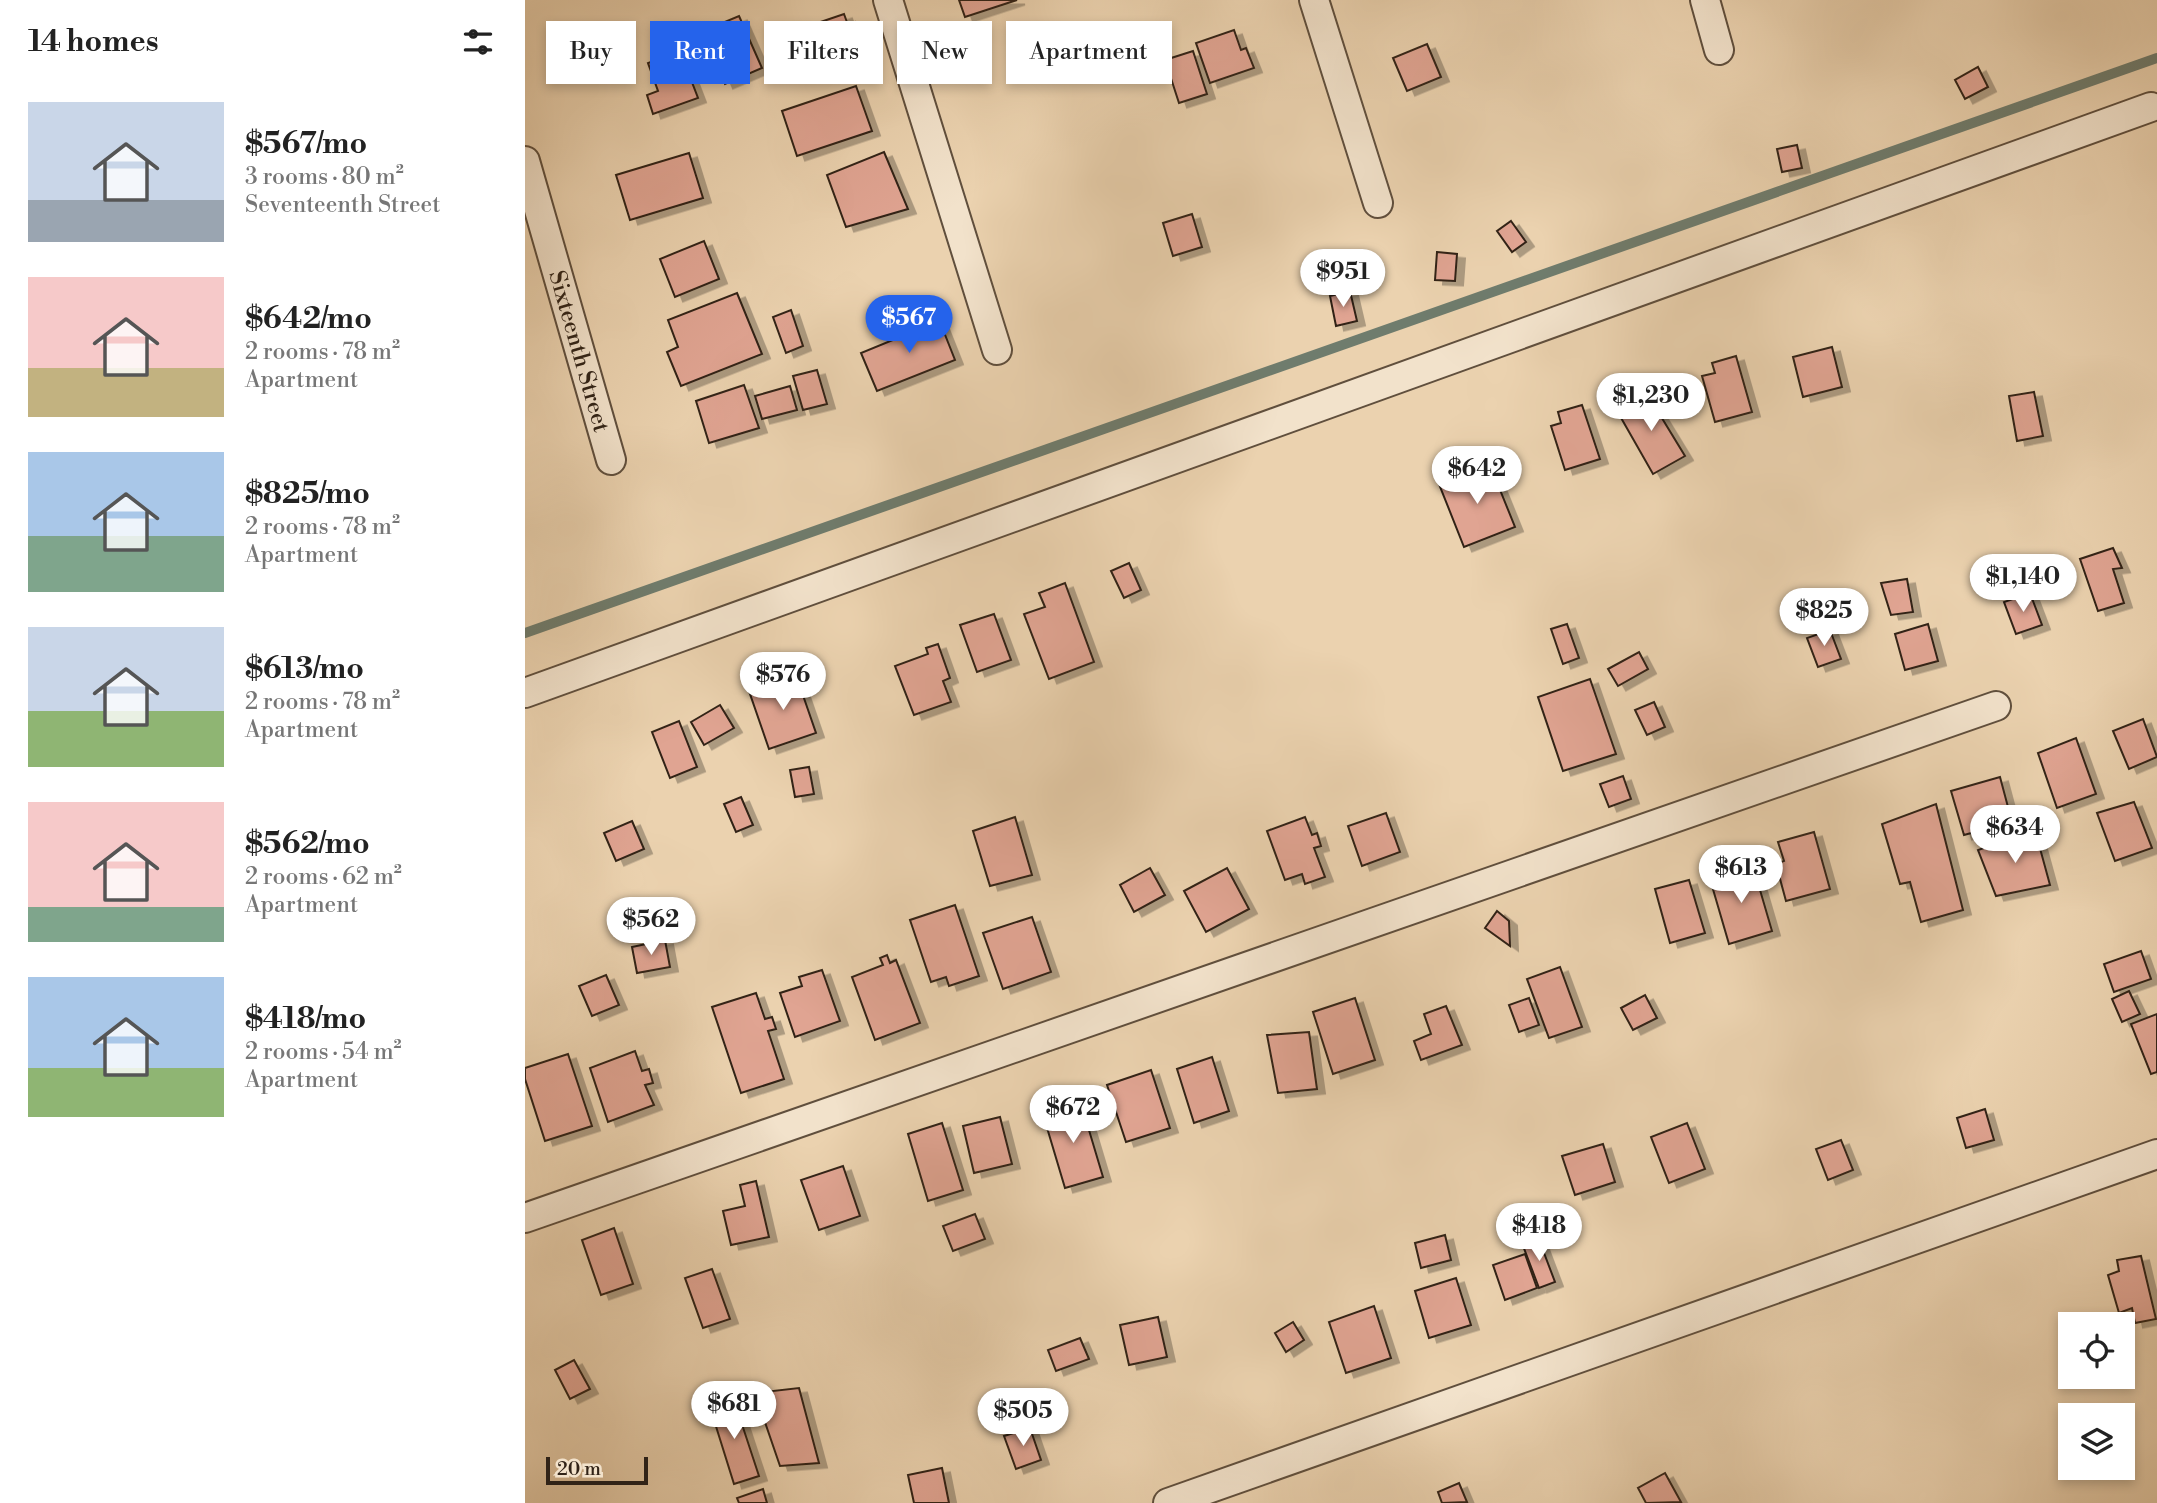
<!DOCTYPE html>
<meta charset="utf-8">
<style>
:root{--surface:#fff;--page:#f6f6f6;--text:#222;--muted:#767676;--accent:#2563eb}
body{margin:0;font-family:"Libre Bodoni",serif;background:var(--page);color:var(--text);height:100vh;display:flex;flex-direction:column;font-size:26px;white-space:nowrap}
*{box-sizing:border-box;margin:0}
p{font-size:23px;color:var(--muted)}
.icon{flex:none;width:38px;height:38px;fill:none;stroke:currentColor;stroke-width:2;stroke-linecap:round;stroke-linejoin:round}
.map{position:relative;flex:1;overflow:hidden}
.sheet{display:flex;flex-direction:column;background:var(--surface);width:525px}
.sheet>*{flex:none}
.hud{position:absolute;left:21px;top:21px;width:665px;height:63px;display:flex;gap:14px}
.controls{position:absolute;left:1533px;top:1312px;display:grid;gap:14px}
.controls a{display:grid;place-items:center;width:77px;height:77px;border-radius:0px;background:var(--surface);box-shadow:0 4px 10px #0003;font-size:35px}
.scale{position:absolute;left:21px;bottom:18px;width:102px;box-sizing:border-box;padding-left:7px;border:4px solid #312317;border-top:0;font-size:19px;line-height:24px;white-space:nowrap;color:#312317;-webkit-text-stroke:5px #f2e2cb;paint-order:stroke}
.price{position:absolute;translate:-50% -60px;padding:0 16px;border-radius:24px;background:#fff;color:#222;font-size:23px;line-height:46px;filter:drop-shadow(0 2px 4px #0008)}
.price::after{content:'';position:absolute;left:50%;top:42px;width:21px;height:16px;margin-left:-10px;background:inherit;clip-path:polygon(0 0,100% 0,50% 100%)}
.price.on{background:var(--accent);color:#fff}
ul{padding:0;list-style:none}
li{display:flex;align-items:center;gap:21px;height:175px;padding:0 28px}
li span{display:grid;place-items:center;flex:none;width:196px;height:140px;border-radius:0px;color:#555}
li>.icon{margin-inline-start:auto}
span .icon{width:84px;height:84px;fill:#fffc;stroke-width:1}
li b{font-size:30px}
h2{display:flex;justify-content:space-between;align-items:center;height:84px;padding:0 28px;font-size:30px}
.chip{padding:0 24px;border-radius:0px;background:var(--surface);box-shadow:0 4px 10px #0003;font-size:24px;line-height:63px}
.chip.on{background:var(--accent);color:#fff}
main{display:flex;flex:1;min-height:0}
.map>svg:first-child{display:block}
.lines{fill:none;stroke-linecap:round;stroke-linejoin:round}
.stream{stroke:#6f7c6d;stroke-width:10}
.building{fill:#e0a492;stroke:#312317;stroke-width:2;filter:url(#shadow)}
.street-casing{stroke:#604f3d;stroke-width:32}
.street{stroke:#f2e2cb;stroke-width:28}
.labels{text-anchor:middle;stroke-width:6;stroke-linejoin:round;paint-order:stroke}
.street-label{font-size:23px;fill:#312317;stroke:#f2e2cb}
</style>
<main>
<section class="sheet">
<h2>14 homes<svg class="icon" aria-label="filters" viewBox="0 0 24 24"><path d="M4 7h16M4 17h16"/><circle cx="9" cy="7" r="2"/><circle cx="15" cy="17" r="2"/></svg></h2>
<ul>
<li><span style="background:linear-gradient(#c9d6e8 70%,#9aa5b1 0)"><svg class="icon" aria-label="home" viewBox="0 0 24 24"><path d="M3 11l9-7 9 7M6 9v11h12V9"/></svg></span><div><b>$567/mo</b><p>3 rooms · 80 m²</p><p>Seventeenth Street</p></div></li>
<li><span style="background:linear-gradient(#f6c9c9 65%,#c2b280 0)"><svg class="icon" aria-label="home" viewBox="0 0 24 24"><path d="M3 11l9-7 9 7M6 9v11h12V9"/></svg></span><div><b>$642/mo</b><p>2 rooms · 78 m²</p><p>Apartment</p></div></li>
<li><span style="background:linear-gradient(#a9c7e8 60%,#7fa58c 0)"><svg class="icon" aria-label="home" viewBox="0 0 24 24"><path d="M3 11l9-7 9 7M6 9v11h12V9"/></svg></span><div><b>$825/mo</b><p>2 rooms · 78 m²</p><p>Apartment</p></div></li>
<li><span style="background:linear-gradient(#c9d6e8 60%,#8fb573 0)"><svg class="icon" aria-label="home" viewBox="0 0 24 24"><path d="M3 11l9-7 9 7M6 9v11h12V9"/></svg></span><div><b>$613/mo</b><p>2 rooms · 78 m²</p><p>Apartment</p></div></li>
<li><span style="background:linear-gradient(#f6c9c9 75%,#7fa58c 0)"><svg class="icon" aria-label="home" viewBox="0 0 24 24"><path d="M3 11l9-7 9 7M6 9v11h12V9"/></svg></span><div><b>$562/mo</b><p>2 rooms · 62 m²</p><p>Apartment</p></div></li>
<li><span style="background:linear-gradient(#a9c7e8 65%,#8fb573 0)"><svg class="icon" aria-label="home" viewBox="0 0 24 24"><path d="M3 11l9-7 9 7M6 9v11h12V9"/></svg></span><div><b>$418/mo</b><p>2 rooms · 54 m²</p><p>Apartment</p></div></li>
</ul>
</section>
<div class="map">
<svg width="1632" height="1503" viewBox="0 0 1632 1503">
<defs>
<filter id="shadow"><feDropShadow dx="8" dy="4.5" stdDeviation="0" flood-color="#0004"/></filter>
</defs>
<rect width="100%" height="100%" fill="#ebd2af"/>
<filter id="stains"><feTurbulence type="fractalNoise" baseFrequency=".00286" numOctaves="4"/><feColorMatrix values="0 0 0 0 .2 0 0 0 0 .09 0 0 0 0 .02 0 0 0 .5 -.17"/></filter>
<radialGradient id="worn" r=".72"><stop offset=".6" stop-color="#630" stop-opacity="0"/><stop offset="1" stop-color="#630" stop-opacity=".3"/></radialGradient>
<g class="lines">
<polyline class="stream" points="0,633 1632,58"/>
</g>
<g class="building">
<polygon points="434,0 492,0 440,17"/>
<polygon points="319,14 323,25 330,22 337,41 331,43 334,53 291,67 278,28"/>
<polygon points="214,16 237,68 200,84 178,31"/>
<polygon points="709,30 716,50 721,48 729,68 685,83 671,43"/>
<polygon points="559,32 566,60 532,68 526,41"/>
<polygon points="902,44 916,77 882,91 868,58"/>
<polygon points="155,51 173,98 128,114 122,95 133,91 123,63"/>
<polygon points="668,51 682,94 654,103 640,60"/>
<polygon points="1453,67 1463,87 1440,99 1430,80"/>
<polygon points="331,86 347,131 272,156 257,111"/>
<polygon points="1272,145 1277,168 1257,172 1252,149"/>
<polygon points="359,152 383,209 321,227 302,175"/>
<polygon points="164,153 178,198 105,220 91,175"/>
<polygon points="667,214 677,247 648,256 638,223"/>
<polygon points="986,221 1001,242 987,252 972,231"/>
<polygon points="179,241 194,279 150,297 135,259"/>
<polygon points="912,252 932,254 930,281 910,280"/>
<polygon points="825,291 832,321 811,326 805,296"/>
<polygon points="212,293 237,354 156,386 142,352 153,347 143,320"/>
<polygon points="266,310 278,346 261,353 248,317"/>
<polygon points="411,312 430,360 352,391 336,353 402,326 398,318"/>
<polygon points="1307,347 1317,387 1278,397 1268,357"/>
<polygon points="1211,356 1227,412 1190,422 1177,376 1190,373 1187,363"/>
<polygon points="292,370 302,404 278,410 268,376"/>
<polygon points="219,385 234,428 184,443 171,401"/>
<polygon points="265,386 272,410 237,419 230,396"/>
<polygon points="1121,392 1160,456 1128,474 1095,416 1098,414 1094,407"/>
<polygon points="1509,392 1518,436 1492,441 1484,396"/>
<polygon points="1057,405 1075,459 1040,470 1026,426 1036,423 1033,412"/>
<polygon points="965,465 990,527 939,547 914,484"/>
<polygon points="1588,548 1597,568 1588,569 1599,603 1573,611 1555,559"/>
<polygon points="604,563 616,590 599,598 586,571"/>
<polygon points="1382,579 1388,612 1366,615 1356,583"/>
<polygon points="540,583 569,662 524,679 499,614 520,607 514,593"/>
<polygon points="1505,593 1517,625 1491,634 1479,602"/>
<polygon points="469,614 486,660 452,672 435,625"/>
<polygon points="1042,624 1054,658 1038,664 1026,629"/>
<polygon points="1403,624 1413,661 1380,670 1370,634"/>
<polygon points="1305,630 1316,659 1293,667 1282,638"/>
<polygon points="413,644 425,678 418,681 426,702 389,715 370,666 403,654 401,648"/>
<polygon points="1114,652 1123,669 1093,686 1083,669"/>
<polygon points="271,675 291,733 244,749 224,691"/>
<polygon points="1065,679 1091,754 1038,771 1013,697"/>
<polygon points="1129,702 1140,727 1122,735 1110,710"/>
<polygon points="195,705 209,728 179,745 166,722"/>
<polygon points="1618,719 1632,757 1604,769 1588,731"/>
<polygon points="154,721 172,767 145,778 127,732"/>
<polygon points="1551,738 1571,794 1532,808 1513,753"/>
<polygon points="284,767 289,794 270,797 265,770"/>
<polygon points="1098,776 1106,799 1084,807 1075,784"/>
<polygon points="1475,777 1487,822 1439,835 1426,791"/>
<polygon points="216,797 228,825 211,832 199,804"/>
<polygon points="1609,802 1627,848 1590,861 1572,813"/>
<polygon points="1411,804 1438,910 1396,922 1385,882 1375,884 1357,824"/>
<polygon points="861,813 875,852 837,866 823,826"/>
<polygon points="490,817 507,875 465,886 448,831"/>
<polygon points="780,817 787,835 792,833 796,846 789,848 800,877 780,884 777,874 760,880 742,831"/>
<polygon points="107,821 119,849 91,861 79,833"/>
<polygon points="1510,830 1525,885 1471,896 1453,850"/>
<polygon points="1289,832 1305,889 1261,901 1251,864 1259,861 1253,842"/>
<polygon points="1228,866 1247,931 1204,944 1185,879"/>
<polygon points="625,868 640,895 609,912 595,885"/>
<polygon points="702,868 724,909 681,932 659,891"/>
<polygon points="1164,880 1180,933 1145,943 1130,889"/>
<polygon points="430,905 454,976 424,986 421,977 406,982 385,920"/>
<polygon points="972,911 984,921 985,946 960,928"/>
<polygon points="507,917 526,972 478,989 458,933"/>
<polygon points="140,940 145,967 112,973 107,947"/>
<polygon points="1616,951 1626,979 1589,992 1579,964"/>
<polygon points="362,955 365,963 371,960 395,1023 350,1040 327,977 358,965 355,958"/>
<polygon points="1035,967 1057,1027 1024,1038 1002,979"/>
<polygon points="297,970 315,1021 270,1037 255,993 277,986 274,977"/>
<polygon points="81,975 94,1005 67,1016 54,986"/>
<polygon points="1604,991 1615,1014 1597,1022 1587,999"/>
<polygon points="231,993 240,1019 247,1017 251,1029 243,1031 259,1079 216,1093 187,1007"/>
<polygon points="1120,995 1132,1018 1108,1030 1096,1008"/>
<polygon points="830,998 850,1060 808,1074 788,1012"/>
<polygon points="1004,998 1014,1025 994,1032 984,1005"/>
<polygon points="921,1006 937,1045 896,1060 889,1041 906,1034 899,1014"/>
<polygon points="1632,1014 1632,1072 1626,1074 1606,1024"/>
<polygon points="784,1032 792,1089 753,1093 742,1035"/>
<polygon points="110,1051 117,1071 124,1069 128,1083 120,1085 129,1105 83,1122 65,1068"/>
<polygon points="43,1054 67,1126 20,1141 0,1079 0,1068"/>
<polygon points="687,1057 704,1111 669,1123 652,1069"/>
<polygon points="626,1070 645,1128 601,1142 582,1085"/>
<polygon points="555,1100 578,1177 540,1188 520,1121 531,1118 528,1108"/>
<polygon points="1460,1109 1469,1140 1441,1148 1432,1118"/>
<polygon points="475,1117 487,1164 449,1173 438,1126"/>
<polygon points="417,1123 438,1190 403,1201 383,1134"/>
<polygon points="1162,1123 1180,1169 1144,1183 1126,1137"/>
<polygon points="1316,1140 1328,1170 1303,1180 1291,1149"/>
<polygon points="1078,1144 1090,1182 1050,1195 1037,1156"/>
<polygon points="318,1166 335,1216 294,1230 276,1180"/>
<polygon points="231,1181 244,1237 206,1245 198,1211 220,1206 215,1185"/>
<polygon points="450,1214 460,1239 428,1251 418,1226"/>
<polygon points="89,1228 108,1284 76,1295 57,1240"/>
<polygon points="920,1235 926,1260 896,1268 890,1243"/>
<polygon points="1013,1237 1030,1282 1014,1288 997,1243"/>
<polygon points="1000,1254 1012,1288 980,1300 968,1265"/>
<polygon points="1616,1256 1631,1319 1610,1323 1607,1308 1594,1313 1583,1275 1594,1271 1592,1260"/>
<polygon points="187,1269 205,1319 178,1328 160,1278"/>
<polygon points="931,1278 946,1325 904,1338 890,1291"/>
<polygon points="849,1306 866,1358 821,1373 804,1322"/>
<polygon points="633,1317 642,1357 604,1365 595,1325"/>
<polygon points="768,1322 779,1340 761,1352 750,1333"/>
<polygon points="555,1338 564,1359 531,1371 523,1350"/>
<polygon points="49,1360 65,1389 45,1399 30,1370"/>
<polygon points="274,1388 294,1463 255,1466 230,1393"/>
<polygon points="208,1397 234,1476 209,1484 184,1404"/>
<polygon points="505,1428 516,1460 491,1469 479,1436"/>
<polygon points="417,1468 424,1503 389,1503 383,1475"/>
<polygon points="1140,1473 1156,1502 1121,1503 1113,1488"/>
<polygon points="934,1483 942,1502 917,1503 913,1492"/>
<polygon points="238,1489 242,1503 214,1503 212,1498"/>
</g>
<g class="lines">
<defs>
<g id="street">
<polyline points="363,0 472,350"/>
<polyline points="789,0 853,203"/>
<polyline points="1180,0 1194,50"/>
<path id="s1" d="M 0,161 L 86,460"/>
<polyline points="0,693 1626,107"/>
<polyline points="0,1218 1471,706"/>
<polyline points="643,1503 1632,1154"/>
</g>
</defs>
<use href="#street" class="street-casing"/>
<use href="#street" class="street"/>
</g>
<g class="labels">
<g class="street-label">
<text dy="8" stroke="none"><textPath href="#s1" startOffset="198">Sixteenth Street</textPath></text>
</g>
</g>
<rect width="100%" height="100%" filter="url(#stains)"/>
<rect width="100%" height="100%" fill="url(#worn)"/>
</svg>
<div class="controls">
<a><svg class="icon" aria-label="locate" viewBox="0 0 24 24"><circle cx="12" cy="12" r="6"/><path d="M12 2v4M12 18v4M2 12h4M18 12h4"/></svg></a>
<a><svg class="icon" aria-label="layers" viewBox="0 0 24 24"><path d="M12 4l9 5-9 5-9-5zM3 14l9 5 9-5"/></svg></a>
</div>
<div class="scale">20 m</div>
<b class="price" style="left:818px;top:309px">$951</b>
<b class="price on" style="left:384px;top:355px">$567</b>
<b class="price" style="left:1126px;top:433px">$1,230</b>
<b class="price" style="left:952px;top:506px">$642</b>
<b class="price" style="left:1498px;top:614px">$1,140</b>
<b class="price" style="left:1299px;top:648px">$825</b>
<b class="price" style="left:258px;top:712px">$576</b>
<b class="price" style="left:1490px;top:865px">$634</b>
<b class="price" style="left:1216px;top:905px">$613</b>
<b class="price" style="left:126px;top:957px">$562</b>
<b class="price" style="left:548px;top:1145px">$672</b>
<b class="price" style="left:1014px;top:1263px">$418</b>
<b class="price" style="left:209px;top:1441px">$681</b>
<b class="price" style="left:498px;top:1448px">$505</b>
<div class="hud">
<a class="chip">Buy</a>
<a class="chip on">Rent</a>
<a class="chip">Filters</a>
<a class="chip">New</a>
<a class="chip">Apartment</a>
</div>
</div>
</main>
